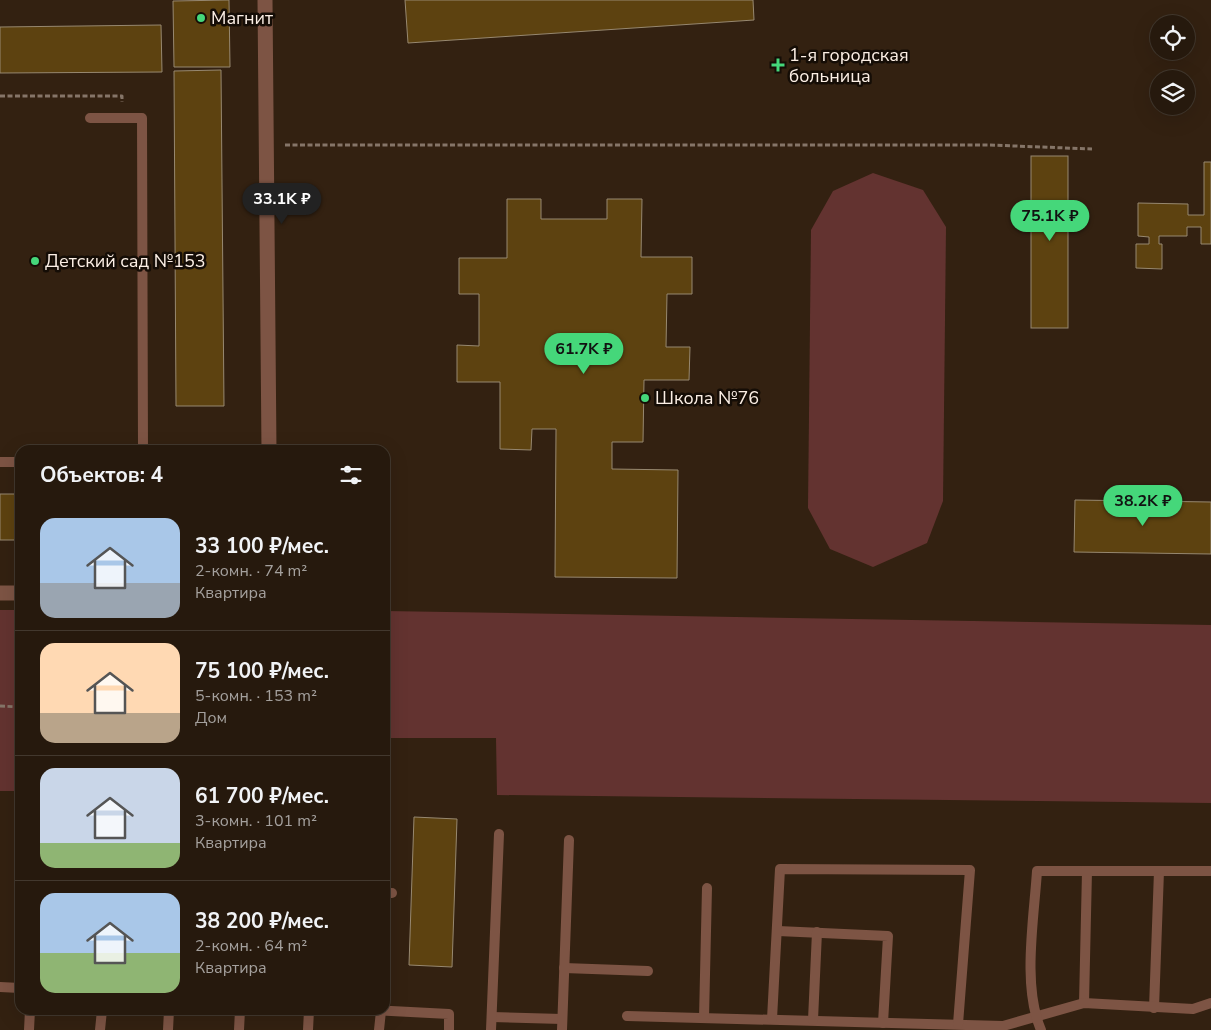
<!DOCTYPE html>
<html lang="ru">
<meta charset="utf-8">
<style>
:root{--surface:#26190d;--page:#32261b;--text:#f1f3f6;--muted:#a4a09d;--line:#42382e;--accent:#45d77a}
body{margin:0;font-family:"Nunito Sans",sans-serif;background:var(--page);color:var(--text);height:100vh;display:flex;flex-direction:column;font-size:19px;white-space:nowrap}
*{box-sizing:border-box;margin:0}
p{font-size:16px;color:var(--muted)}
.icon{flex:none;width:28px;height:28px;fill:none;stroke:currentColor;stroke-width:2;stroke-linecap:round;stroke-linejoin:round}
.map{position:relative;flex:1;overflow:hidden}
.side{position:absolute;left:15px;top:445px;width:375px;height:570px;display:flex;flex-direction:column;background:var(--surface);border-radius:15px;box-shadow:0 5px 20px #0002,0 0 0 1px var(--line)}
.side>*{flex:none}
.tools{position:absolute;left:1150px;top:15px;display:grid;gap:10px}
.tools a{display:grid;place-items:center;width:45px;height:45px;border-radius:50%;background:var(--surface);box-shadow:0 5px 20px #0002,0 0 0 1px var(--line);font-size:25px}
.price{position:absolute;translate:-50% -42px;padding:0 11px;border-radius:18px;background:var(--accent);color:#111;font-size:16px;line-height:32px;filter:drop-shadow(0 1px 2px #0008)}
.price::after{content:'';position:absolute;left:50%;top:30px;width:15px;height:11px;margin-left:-8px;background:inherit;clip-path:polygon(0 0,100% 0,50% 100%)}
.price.active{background:#222;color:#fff}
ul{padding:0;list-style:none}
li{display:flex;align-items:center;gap:15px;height:125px;padding:0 25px}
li+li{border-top:1px solid var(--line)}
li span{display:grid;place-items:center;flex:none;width:140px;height:100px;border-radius:15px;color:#555}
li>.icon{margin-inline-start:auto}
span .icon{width:60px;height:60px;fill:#fffc;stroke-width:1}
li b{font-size:21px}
h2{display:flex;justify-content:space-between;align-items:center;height:60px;padding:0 25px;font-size:21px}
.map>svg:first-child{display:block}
.green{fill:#633330}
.building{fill:#5d4210;stroke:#978870}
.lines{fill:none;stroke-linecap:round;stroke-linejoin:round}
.path{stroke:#857568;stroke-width:3;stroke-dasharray:5 2.5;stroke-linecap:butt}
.lane{stroke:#7d5444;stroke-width:10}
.street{stroke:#7d5444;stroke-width:15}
.poi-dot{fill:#45d77a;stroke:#150d06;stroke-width:2}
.labels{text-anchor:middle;stroke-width:5;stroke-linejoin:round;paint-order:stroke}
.poi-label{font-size:18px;fill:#fcefe5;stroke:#150d06;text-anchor:start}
</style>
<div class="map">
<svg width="1211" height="1030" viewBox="0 0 1211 1030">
<rect width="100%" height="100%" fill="#332111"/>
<g class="green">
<polygon points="873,173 923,190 946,227 943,501 927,543 873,567 830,549 808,508 811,230 833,191"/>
<rect x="0" y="610" width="20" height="181"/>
<polygon points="385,611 1211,625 1211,803 497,795 496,738 385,738"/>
</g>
<g class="building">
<polygon points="229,0 230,67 174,67 173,1"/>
<polygon points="405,0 753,0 754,20 408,43"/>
<polygon points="161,25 162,72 0,73 0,27"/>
<polygon points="221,70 224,406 176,406 174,71"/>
<rect x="1031" y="156" width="37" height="172"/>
<polygon points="1204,162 1211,162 1211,244 1201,244 1201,227 1187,227 1187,236 1159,236 1159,244 1162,244 1162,269 1136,268 1136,244 1149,244 1149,237 1138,236 1138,203 1188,204 1188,215 1204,215"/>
<polygon points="507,199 541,199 541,219 607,219 607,199 642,199 641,257 692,257 692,294 667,294 666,347 690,347 689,380 644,380 643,442 612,442 612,469 678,470 677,578 555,577 556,429 532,429 531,450 500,449 500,382 457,382 457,345 479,346 479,294 459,294 459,258 507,258"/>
<rect x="0" y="494" width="20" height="46"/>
<polygon points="1075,500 1211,502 1211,554 1074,552"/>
<polygon points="414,817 457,819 452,967 409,965"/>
</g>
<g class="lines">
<g class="path">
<polyline points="0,96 122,96 122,102"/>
<polyline points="285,145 989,145 1092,149"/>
<polyline points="0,706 20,707"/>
</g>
<g class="lane">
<polyline points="90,118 142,118 143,450"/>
<polyline points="0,462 20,462"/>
<polyline points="385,893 392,893"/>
<polyline points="778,931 888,936 883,1023"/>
<polyline points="564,968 648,971"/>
<polyline points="0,987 20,988"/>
<polyline points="1084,1003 1087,871"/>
<polyline points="1154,1008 1159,871"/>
<polyline points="372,1010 449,1014 449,1030"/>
<polyline points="627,1016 1003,1026 1084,1003 1193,1009 1211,1003"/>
<polyline points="492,1017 562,1019"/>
<polyline points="704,1018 707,888"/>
<polyline points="772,1019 780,869 970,870 958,1024"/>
<polyline points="813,1020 817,932"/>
<polyline points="29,1030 30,1010"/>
<polyline points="100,1030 102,1010"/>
<polyline points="168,1030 169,1010"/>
<polyline points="239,1030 240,1010"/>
<polyline points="308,1030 309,1010"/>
<polyline points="379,1030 381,1011"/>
<polyline points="491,1030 499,834"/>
<polyline points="562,1030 569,840"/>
<path d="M 1041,1030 C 1022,986 1034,919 1037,871 L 1211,871"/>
</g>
<g class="street">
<polyline points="265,0 269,450"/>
<polyline points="0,593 20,593"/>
</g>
</g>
<g class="poi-dot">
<circle cx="201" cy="18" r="5"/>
<path d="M775.5 57.5h5v5h5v5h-5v5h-5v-5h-5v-5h5z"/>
<circle cx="35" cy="261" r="5"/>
<circle cx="645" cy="398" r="5"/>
</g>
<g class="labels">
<g class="poi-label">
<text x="211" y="24">Магнит</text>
<text x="789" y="61">1-я городская<tspan x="789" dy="21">больница</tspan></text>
<text x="45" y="267">Детский сад №153</text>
<text x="655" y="404">Школа №76</text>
</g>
</g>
</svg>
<div class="tools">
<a><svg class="icon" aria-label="locate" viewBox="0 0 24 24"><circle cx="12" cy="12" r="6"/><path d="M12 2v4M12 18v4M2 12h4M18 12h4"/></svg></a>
<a><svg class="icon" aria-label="layers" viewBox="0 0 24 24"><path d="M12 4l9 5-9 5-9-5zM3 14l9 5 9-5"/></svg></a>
</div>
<b class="price active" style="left:282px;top:225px">33.1K ₽</b>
<b class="price" style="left:1050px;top:242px">75.1K ₽</b>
<b class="price" style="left:584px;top:375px">61.7K ₽</b>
<b class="price" style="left:1143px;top:527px">38.2K ₽</b>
<section class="side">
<h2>Объектов: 4<svg class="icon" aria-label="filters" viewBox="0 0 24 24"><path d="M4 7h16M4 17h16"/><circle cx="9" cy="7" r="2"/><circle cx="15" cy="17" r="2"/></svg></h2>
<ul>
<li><span style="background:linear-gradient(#a9c7e8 65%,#9aa5b1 0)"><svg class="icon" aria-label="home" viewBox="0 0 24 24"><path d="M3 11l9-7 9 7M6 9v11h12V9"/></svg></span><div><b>33 100 ₽/мес.</b><p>2-комн. · 74 m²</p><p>Квартира</p></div></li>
<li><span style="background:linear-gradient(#ffd9b3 70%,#b9a48a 0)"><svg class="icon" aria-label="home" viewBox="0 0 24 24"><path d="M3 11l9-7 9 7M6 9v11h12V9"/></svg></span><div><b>75 100 ₽/мес.</b><p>5-комн. · 153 m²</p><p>Дом</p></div></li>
<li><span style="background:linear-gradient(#c9d6e8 75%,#8fb573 0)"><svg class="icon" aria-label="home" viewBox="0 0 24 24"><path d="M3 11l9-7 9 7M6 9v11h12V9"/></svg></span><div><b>61 700 ₽/мес.</b><p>3-комн. · 101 m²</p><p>Квартира</p></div></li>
<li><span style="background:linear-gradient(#a9c7e8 60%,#8fb573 0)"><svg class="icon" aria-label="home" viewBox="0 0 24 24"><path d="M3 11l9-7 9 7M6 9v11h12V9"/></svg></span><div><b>38 200 ₽/мес.</b><p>2-комн. · 64 m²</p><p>Квартира</p></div></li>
</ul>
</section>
</div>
